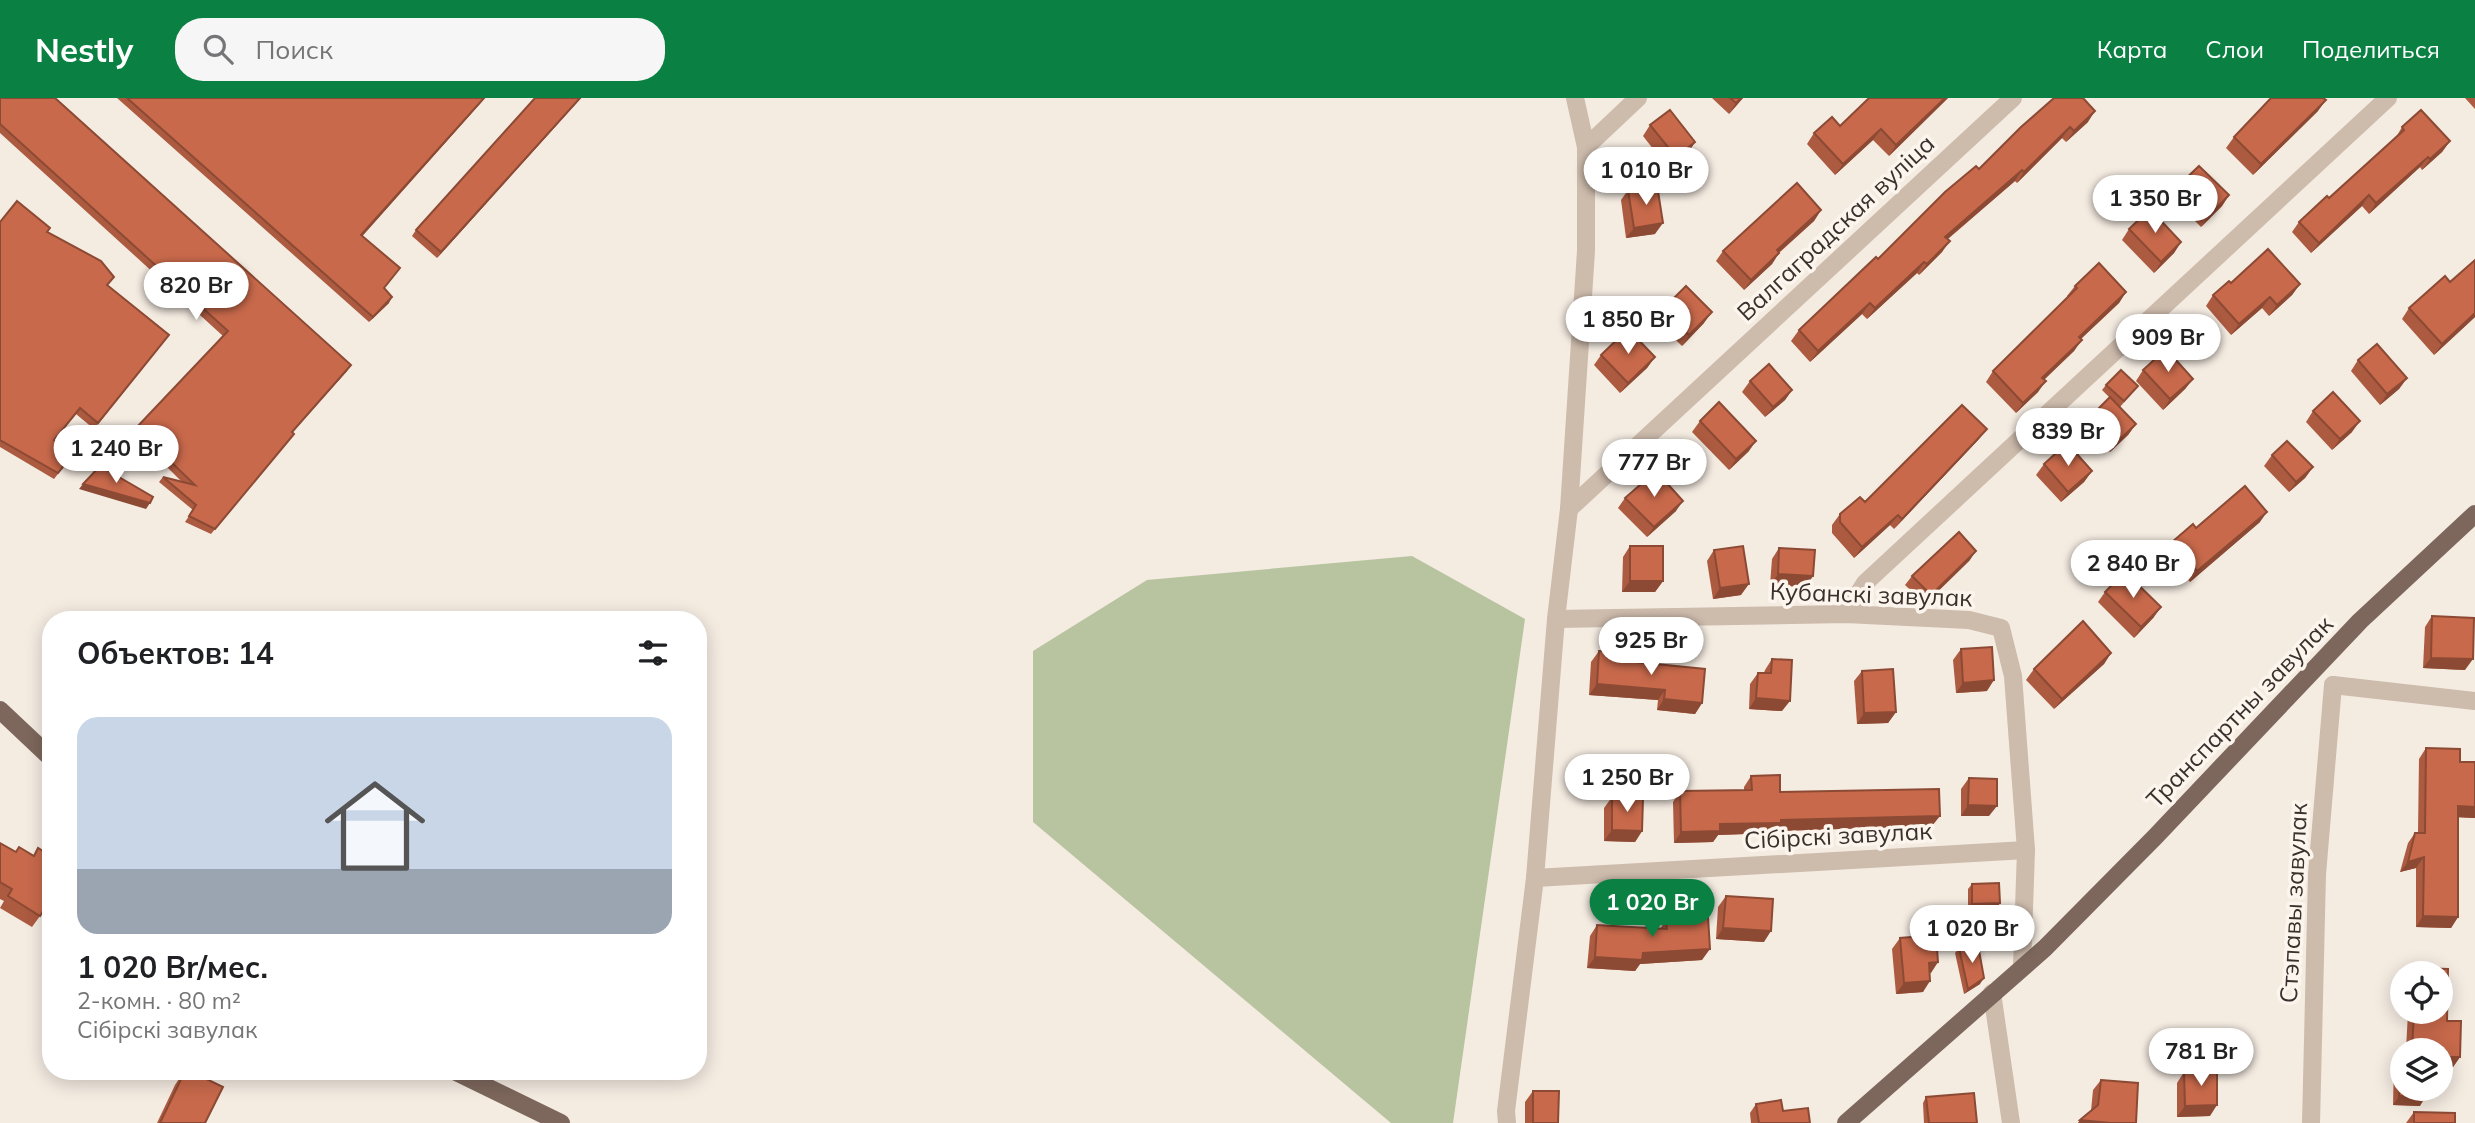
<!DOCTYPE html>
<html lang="ru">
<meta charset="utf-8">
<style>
:root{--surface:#fff;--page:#f6f6f6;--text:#202124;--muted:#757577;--line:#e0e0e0;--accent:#0b8043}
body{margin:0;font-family:Mulish,sans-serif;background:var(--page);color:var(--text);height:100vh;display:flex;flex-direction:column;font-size:26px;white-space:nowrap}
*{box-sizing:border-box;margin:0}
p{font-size:23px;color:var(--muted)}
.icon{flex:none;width:38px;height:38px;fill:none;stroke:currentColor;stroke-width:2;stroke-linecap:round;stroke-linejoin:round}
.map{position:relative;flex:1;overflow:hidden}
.details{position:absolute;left:42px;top:513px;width:665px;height:469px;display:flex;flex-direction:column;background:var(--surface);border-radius:28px;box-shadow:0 4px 18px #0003}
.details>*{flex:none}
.tools{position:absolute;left:2390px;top:863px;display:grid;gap:14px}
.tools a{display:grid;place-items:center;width:63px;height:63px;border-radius:50%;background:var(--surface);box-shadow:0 4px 18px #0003;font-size:35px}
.price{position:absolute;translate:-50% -60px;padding:0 16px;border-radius:24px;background:#fff;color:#222;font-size:23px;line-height:46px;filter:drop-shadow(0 2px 4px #0008)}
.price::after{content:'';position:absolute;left:50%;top:42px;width:21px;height:16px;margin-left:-10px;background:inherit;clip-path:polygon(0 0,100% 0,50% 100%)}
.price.selected{background:var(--accent);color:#fff}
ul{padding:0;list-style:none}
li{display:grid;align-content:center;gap:14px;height:371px;padding:0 35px}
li+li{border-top:2px solid var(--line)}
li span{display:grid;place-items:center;height:217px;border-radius:21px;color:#555}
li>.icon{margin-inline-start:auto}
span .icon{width:126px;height:126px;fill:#fffc;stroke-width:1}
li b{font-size:30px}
h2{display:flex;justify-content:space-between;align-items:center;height:84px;padding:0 35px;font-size:30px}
header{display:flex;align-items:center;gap:42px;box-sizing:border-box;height:98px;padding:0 35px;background:var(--accent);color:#fff}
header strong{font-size:33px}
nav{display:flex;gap:38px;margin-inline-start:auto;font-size:24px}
.search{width:490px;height:63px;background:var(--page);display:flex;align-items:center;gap:18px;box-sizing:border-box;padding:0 24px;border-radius:28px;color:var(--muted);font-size:26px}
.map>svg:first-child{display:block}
.green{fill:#b8c4a0}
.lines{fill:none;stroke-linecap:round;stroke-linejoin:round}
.minor{stroke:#cdbbac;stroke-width:18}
.major{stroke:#7d675c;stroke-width:18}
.wall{fill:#ac5a40}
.shaded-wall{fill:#8c4a34}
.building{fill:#c8694b;stroke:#8c4a34;stroke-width:2}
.labels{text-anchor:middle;stroke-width:7;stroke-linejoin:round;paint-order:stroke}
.street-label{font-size:24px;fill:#3b302b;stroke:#fbf5ee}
</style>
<header>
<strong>Nestly</strong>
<div class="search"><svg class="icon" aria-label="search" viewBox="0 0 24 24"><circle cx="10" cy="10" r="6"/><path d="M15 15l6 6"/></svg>Поиск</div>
<nav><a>Карта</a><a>Слои</a><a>Поделиться</a></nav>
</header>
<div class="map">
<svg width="2475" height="1025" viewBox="0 0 2475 1025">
<rect width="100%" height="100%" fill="#f4ebe1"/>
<polygon class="green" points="1412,458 1525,521 1453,1025 1391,1025 1033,724 1033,553 1147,482"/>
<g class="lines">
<g class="minor">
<polyline points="1586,49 1638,0"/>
<polyline points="1569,411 2013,0"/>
<polyline points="1846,516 1865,485 2388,0"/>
<polyline points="1556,521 1846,516 1969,522 2001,530 2013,578 2026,752 2022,869"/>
<polyline points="2333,587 2475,603"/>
<polyline points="1535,780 2026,752"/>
<polyline points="1992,895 2011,1025"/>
<polyline points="1507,1025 1506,1013 1535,780 1556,521 1569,411 1586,153 1586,49 1575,0"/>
<polyline points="2311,1025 2317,776 2333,587"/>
</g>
<g class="major">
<polyline points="0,612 51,660"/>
<polyline points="454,973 561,1025"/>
<polyline points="1846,1025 2045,850 2155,739 2360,523 2475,416"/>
</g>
</g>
<g class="wall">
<polygon points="0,0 347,273 292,334 290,341 211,436 185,424 193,412 159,384 163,379 182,384 133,335 136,330 223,238 0,35"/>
<polygon points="117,0 485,0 362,138 389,205 369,224"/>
<polygon points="581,0 437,160 412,138 416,132"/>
<polygon points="1712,0 1743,0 1729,16"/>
<polygon points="1948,0 1889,58 1873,42 1835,77 1807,46 1814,35"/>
<polygon points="2465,0 2475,0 2475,11"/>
<polygon points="2318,13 2253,77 2226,50 2234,39"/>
<polygon points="2088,24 2066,44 2062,40 2017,85 2015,83 1948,141 1942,154 1919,177 1917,175 1867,221 1862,216 1810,264 1791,243 1799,232 1979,71 2021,29"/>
<polygon points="1650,27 1695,44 1688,55 1668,70 1643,38"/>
<polygon points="2402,29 2450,43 2442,54 2422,72 2420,69 2369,116 2362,108 2311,155 2292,134 2299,124 2329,100 2395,41"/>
<polygon points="2178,88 2229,97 2222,108 2201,129 2171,99"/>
<polygon points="1628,92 1655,136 1626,140 1621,102"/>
<polygon points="1821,112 1814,123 1779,155 1772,166 1744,192 1716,163 1723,153"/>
<polygon points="0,124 47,134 107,187 165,242 94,331 76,316 54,342 71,359 54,381 0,349"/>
<polygon points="2129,131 2181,144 2174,155 2154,175 2122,142"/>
<polygon points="2475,162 2475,219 2434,257 2402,221 2409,210 2450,184"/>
<polygon points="2231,185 2300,186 2292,197 2269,218 2262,210 2231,237 2206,208 2213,197"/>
<polygon points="2075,188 2126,194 2119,205 2081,241 2074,253 2044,282 2038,294 2016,315 1986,284 1993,273 2068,200 2067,198"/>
<polygon points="1663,211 1704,225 1682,248 1655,222"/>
<polygon points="1601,257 1655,259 1647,270 1620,295 1594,267"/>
<polygon points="2358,262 2407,280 2399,291 2380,307 2351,273"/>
<polygon points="2143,272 2193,281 2185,291 2163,312 2136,283"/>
<polygon points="1750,283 1792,292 1785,302 1765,319 1742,294"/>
<polygon points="2106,287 2138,288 2120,309 2112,302 2136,326 2128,337 2110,354 2085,327 2093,316 2110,300 2102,292"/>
<polygon points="2313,313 2352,334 2332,352 2306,324"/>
<polygon points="1700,323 1749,353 1729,372 1692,334"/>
<polygon points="1979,341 1894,431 1890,427 1854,460 1832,435 1832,427 1840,416"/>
<polygon points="2272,357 2313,369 2305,380 2289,394 2264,368"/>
<polygon points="2044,366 2092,373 2084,384 2061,404 2036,377"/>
<polygon points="1625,400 1676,413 1647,439 1618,410"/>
<polygon points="2260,424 2190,484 2165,455 2172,444 2196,430"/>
<polygon points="1630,448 1663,483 1655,494 1622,494 1623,459"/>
<polygon points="1779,450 1806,489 1770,487 1772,461"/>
<polygon points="1714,452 1741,497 1713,501 1707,463"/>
<polygon points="1970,462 1925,506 1905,487 1912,478"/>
<polygon points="2105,494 2154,519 2134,540 2098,504"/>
<polygon points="2432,518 2465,572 2423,570 2425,529"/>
<polygon points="1961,551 1987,593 1956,595 1953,562"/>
<polygon points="1599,553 1636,564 1702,605 1695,616 1657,612 1658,602 1589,597 1591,564"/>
<polygon points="2111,555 2104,566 2054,611 2026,582 2034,571"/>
<polygon points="1772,561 1782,613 1749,611 1750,586 1758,575 1764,575 1765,572"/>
<polygon points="1862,573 1896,614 1888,625 1857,626 1854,583"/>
<polygon points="2426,650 2460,664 2475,664 2475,720 2458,719 2458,819 2451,830 2416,829 2416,770 2400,774 2408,745 2415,735 2418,735 2419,661"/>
<polygon points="1751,678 1780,694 1932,728 1775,733 1773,735 1718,737 1713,744 1674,745 1673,704 1680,693 1744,692 1744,689"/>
<polygon points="1969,680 1989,718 1961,718 1961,691"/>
<polygon points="1612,699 1642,733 1635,744 1604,743 1604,710"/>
<polygon points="0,745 16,754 40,818 32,829 0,810 4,803 0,801"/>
<polygon points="1972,786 2000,805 1996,811 1968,811 1968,791"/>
<polygon points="1726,798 1764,844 1716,841 1718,809"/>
<polygon points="1666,822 1702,862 1640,866 1635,873 1587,870 1590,838 1597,827 1660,831"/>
<polygon points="1900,840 1938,864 1930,875 1923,894 1896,896 1892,851"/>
<polygon points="1959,850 1980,886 1964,896 1955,855"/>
<polygon points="2417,870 2448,871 2447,923 2461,923 2460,959 2453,969 2441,969 2441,952 2406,952 2408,914 2441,914 2441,875 2413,875"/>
<polygon points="2401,957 2420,1008 2393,1007 2394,966"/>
<polygon points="184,973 205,1025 157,1025 175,987"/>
<polygon points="2184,974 2210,1018 2177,1019 2177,985"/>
<polygon points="2101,982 2136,1025 2078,1025 2091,1013 2093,992"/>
<polygon points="1533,993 1558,1025 1525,1025 1525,1004"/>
<polygon points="1926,999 1977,1025 1924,1025 1923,1005"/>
<polygon points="1756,1006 1783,1013 1810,1025 1751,1025 1750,1015"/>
<polygon points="2414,1014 2455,1025 2406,1025"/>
</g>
<g class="shaded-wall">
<polygon points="484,0 485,0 358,143 361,137"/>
<polygon points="580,0 581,0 437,160 441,154"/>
<polygon points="1741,0 1743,0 1729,16 1736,5"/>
<polygon points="1945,0 1948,0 1889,58 1896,47"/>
<polygon points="2326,2 2318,13 2253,77 2261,66"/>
<polygon points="2095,13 2088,24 2066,44 2074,33"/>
<polygon points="2070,29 2062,40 2017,85 2024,74"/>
<polygon points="1881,31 1873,42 1835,77 1843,66"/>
<polygon points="2450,43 2442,54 2422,72 2430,61"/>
<polygon points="1695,44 1688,55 1668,70 1676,59"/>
<polygon points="2428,59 2420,69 2369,116 2376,105"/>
<polygon points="2022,72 2015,83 1938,149 1945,139"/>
<polygon points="2229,97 2222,108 2201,129 2209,118"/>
<polygon points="2369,97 2362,108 2311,155 2319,145"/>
<polygon points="1821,112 1814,123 1769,163 1777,152"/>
<polygon points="1663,125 1655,136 1626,140 1634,130"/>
<polygon points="1950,143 1942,154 1919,177 1927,166"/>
<polygon points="2181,144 2174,155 2154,175 2161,164"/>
<polygon points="1779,155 1772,166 1744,192 1751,182"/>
<polygon points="1924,164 1917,175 1867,221 1875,210"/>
<polygon points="2300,186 2292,197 2269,218 2277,207"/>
<polygon points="2126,194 2119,205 2071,250 2079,239"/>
<polygon points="392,199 389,205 369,224 373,219"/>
<polygon points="2270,199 2262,210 2231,237 2239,226"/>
<polygon points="1870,205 1862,216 1810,264 1818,253"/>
<polygon points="1712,214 1704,225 1682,248 1689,237"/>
<polygon points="2475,215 2475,219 2434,257 2442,246"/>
<polygon points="2082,242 2074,253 2035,290 2042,280"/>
<polygon points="1655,259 1647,270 1620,295 1628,285"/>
<polygon points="351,267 347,273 288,339 292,334"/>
<polygon points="2407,280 2399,291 2380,307 2387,296"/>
<polygon points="2193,281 2185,291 2163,312 2170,301"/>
<polygon points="2046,283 2038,294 2016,315 2023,305"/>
<polygon points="1792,292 1785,302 1765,319 1773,309"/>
<polygon points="2360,323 2352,334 2332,352 2340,341"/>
<polygon points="2136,326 2128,337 2110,354 2118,343"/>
<polygon points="1987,331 1979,341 1894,431 1902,421"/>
<polygon points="1756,343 1749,353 1729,372 1736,361"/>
<polygon points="2313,369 2305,380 2289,394 2296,384"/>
<polygon points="2092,373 2084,384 2061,404 2068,394"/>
<polygon points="83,386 150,405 146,411 79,391"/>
<polygon points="1683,403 1676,413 1647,439 1654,429"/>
<polygon points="2267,414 2260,424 2190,484 2197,473"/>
<polygon points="1898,417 1890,427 1854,460 1862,449"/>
<polygon points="1976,453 1970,462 1925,506 1931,497"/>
<polygon points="1778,476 1813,478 1806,489 1770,487"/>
<polygon points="1630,483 1663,483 1655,494 1622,494"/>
<polygon points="1749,486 1741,497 1713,501 1720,490"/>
<polygon points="2161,509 2154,519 2134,540 2141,529"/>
<polygon points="2111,555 2104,566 2054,611 2062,601"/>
<polygon points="2431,560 2473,561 2465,572 2423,570"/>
<polygon points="1994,582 1987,593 1956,595 1963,585"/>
<polygon points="1597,586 1665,592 1658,602 1589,597"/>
<polygon points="1756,600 1790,603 1782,613 1749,611"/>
<polygon points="1664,601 1702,605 1695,616 1657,612"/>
<polygon points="1896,614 1888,625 1857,626 1864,615"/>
<polygon points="1968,707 1997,708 1989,718 1961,718"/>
<polygon points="2458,708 2475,709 2475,720 2451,719"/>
<polygon points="1940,718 1932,728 1775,733 1773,735 1718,737 1713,744 1674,745 1681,734 1720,726 1781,722"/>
<polygon points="1612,732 1642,733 1635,744 1604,743"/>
<polygon points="2424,759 2416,770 2400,774 2408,764"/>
<polygon points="2000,805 1996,811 1968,811 1972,806"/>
<polygon points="2423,818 2458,819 2451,830 2416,829"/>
<polygon points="1723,830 1771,833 1764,844 1716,841"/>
<polygon points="1710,851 1702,862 1640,866 1635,873 1587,870 1595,859"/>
<polygon points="1938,864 1931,875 1921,876 1929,865"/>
<polygon points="1984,880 1980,886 1964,896 1968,891"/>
<polygon points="1930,883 1923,894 1896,896 1904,885"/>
<polygon points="2441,959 2460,959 2453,969 2441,969"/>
<polygon points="2399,998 2426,998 2420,1008 2393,1007"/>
<polygon points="2217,1007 2210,1018 2177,1019 2185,1008"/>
<polygon points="2080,1022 2110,1025 2078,1025"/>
</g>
<g class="building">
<polygon points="0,0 55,0 351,267 292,334 294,336 215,431 189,418 196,407 163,379 195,387 136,330 228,233 0,26"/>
<polygon points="127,0 484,0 361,137 400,170 384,190 392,199 373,219"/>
<polygon points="535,0 580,0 441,154 416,132"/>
<polygon points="1730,0 1741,0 1736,5"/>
<polygon points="1869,0 1945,0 1896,47 1881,31 1843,66 1814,35 1832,19 1840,28"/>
<polygon points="2054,0 2083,0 2095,13 2074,33 2070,29 2024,74 2022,72 1945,139 1950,143 1927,166 1924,164 1875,210 1870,205 1818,253 1799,232 1876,159 1878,161 1945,94 1976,68 1979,71 2021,29"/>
<polygon points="2271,0 2323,0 2326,2 2261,66 2234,39"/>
<polygon points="1670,12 1695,44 1676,59 1650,27"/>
<polygon points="2421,12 2450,43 2430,61 2428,59 2376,105 2369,97 2319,145 2299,124 2327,98 2329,100 2404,32 2402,29"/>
<polygon points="2199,68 2229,97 2209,118 2178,88"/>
<polygon points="1797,85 1821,112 1777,152 1779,155 1751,182 1723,153"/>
<polygon points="1657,87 1663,125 1634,130 1628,92"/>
<polygon points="17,103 50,130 47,134 101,163 114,179 107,187 169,237 98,325 80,310 54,342 75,354 58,375 0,342 0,124"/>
<polygon points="2150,111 2181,144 2161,164 2129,131"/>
<polygon points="2268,151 2300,186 2277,207 2270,199 2239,226 2213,197 2229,183 2231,185"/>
<polygon points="2475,162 2475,215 2442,246 2409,210 2445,178 2450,184"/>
<polygon points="2099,165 2126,194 2079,239 2082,242 2042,280 2046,283 2023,305 1993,273 2077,190 2075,188"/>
<polygon points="1686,188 1712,214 1689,237 1663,211"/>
<polygon points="1628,231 1655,259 1628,285 1601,257"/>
<polygon points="2377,246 2407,280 2387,296 2358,262"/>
<polygon points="2166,251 2193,281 2170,301 2143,272"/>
<polygon points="1769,266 1792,292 1773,309 1750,283"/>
<polygon points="2121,272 2138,288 2124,303 2106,287"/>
<polygon points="2333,294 2360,323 2340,341 2313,313"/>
<polygon points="2110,299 2136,326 2118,343 2093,316"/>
<polygon points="1719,304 1756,343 1736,361 1700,323"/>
<polygon points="1962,307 1987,331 1902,421 1898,417 1862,449 1840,424 1840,416 1860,399 1865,404"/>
<polygon points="2287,343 2313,369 2296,384 2272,357"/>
<polygon points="2067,345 2092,373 2068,394 2044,366"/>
<polygon points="100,368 153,399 150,405 83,386"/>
<polygon points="1656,373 1683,403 1654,429 1625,400"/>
<polygon points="2245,388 2267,414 2197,473 2172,444 2193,426 2196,430"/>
<polygon points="1959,434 1976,453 1931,497 1912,478"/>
<rect x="1630" y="448" width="33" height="35"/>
<polygon points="1743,448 1749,486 1720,490 1714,452"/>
<polygon points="1779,450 1815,452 1813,478 1778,476"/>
<polygon points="2125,474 2161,509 2141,529 2105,494"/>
<polygon points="2432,518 2474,520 2473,561 2431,560"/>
<polygon points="2083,523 2111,555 2062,601 2034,571"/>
<polygon points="1992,549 1994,582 1963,585 1961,551"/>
<polygon points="1599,553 1636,556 1636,564 1705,571 1702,605 1664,601 1665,592 1597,586"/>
<polygon points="1772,561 1792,562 1790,603 1756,600 1758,575 1771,575"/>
<polygon points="1893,571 1896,614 1864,615 1862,573"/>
<polygon points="2426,650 2460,651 2460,664 2475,664 2475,709 2458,708 2458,819 2423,818 2424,759 2408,764 2415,735 2425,735"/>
<polygon points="1780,677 1780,694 1939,691 1940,718 1781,722 1781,725 1720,726 1720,733 1681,734 1680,693 1752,692 1751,678"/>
<polygon points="1969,680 1997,681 1997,708 1968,707"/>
<polygon points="1612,699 1643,700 1642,733 1612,732"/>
<polygon points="0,745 16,754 19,749 34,758 38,750 51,758 51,800 40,818 8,798 12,791 0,784"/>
<polygon points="1999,785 2000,805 1972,806 1972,786"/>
<polygon points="1726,798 1773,801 1771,833 1723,830"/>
<polygon points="1708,819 1710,851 1643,855 1642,862 1595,859 1597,827 1667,831 1666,822"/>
<polygon points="1936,837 1938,864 1929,865 1930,883 1904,885 1900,840"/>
<polygon points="1978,847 1984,880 1968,891 1959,850"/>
<polygon points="2417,870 2448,871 2447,923 2461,923 2460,959 2441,959 2441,952 2412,952 2414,914 2441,914 2441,875 2416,875"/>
<polygon points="2401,957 2403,957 2403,990 2427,990 2426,998 2399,998"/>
<polygon points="185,973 190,973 223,989 205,1025 160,1025"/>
<polygon points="2217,973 2217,1007 2185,1008 2184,974"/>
<polygon points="2101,982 2138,985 2136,1025 2110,1025 2080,1022 2098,1007"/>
<polygon points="1533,993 1559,993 1558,1025 1533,1025"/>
<polygon points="1974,995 1977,1025 1929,1025 1926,999"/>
<polygon points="1781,1002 1783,1013 1808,1010 1810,1025 1759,1025 1756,1006"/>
<polygon points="2414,1014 2455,1015 2455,1025 2414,1025"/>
</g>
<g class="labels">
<g class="street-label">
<text transform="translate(1836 130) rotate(-43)" y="8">Валгаградская вуліца</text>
<text transform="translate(1871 497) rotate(2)" y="8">Кубанскі завулак</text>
<text transform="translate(2240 614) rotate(-46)" y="8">Транспартны завулак</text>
<text transform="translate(1838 738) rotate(-3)" y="8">Сібірскі завулак</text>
<text transform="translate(2294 805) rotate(-87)" y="8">Стэпавы завулак</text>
</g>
</g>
</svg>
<div class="tools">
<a><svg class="icon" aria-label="locate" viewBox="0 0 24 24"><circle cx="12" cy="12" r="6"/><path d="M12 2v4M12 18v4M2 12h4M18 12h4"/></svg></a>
<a><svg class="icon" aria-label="layers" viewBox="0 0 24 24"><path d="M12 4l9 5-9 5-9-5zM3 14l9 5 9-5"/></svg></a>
</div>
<b class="price" style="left:1646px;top:109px">1 010 Br</b>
<b class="price" style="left:2155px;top:137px">1 350 Br</b>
<b class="price" style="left:196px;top:224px">820 Br</b>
<b class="price" style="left:1628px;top:258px">1 850 Br</b>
<b class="price" style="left:2168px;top:276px">909 Br</b>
<b class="price" style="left:2068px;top:370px">839 Br</b>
<b class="price" style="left:116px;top:387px">1 240 Br</b>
<b class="price" style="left:1654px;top:401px">777 Br</b>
<b class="price" style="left:2133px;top:502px">2 840 Br</b>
<b class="price" style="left:1651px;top:579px">925 Br</b>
<b class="price" style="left:1627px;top:716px">1 250 Br</b>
<b class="price selected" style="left:1652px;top:841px">1 020 Br</b>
<b class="price" style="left:1972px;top:867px">1 020 Br</b>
<b class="price" style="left:2201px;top:990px">781 Br</b>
<section class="details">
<h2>Объектов: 14<svg class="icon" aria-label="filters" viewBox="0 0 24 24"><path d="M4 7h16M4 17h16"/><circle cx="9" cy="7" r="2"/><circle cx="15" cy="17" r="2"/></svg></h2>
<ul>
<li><span style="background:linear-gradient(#c9d6e8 70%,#9aa5b1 0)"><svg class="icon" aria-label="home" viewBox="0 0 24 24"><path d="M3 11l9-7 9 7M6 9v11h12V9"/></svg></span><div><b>1 020 Br/мес.</b><p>2-комн. · 80 m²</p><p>Сібірскі завулак</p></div></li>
</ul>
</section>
</div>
